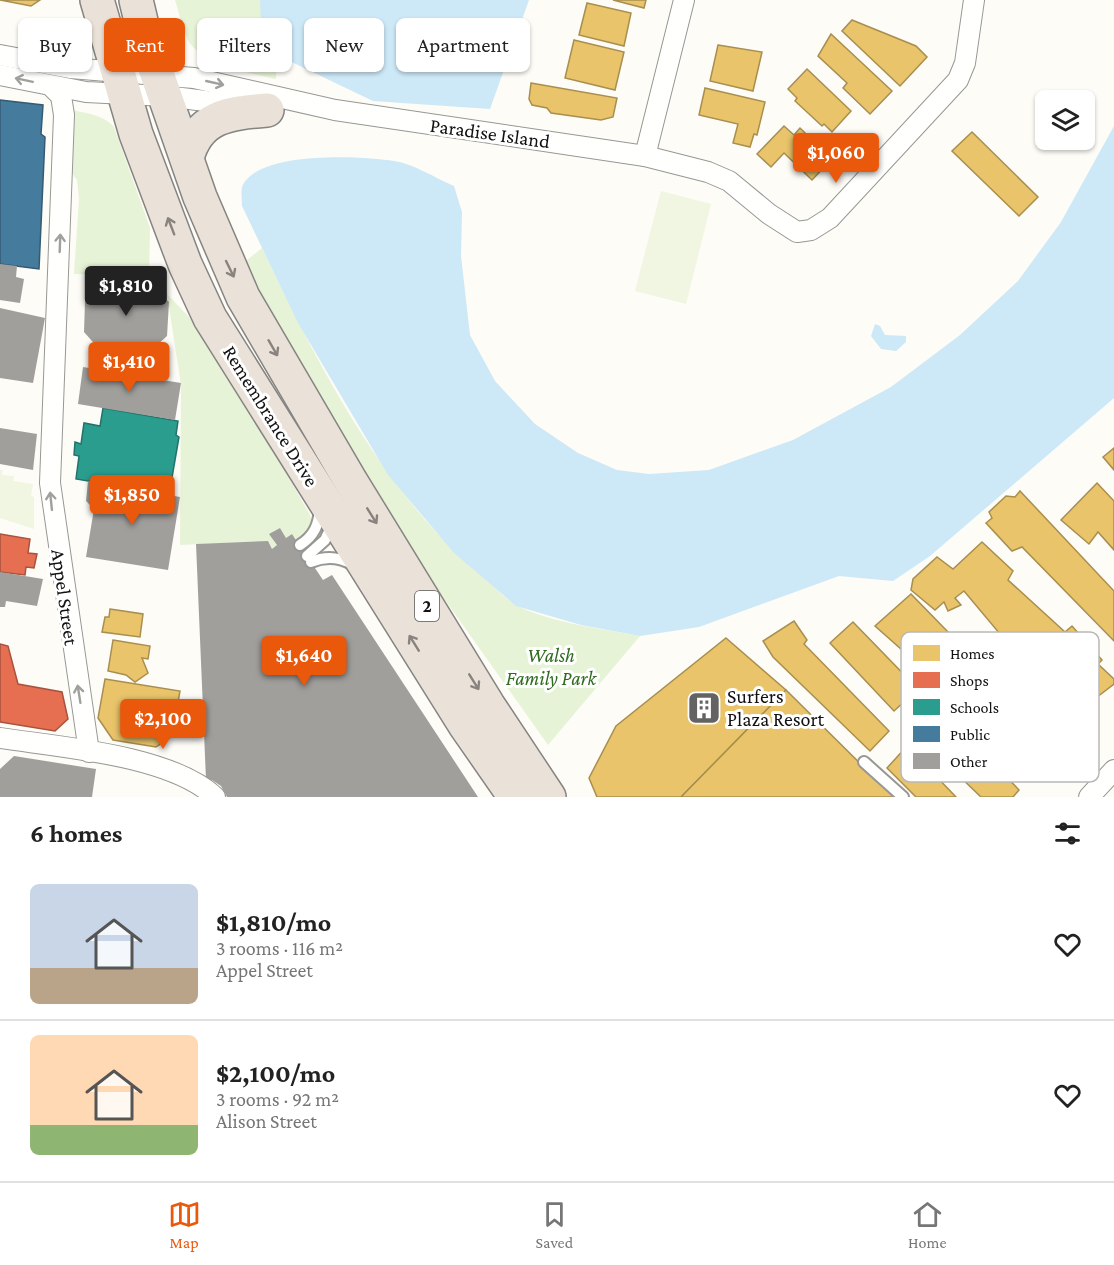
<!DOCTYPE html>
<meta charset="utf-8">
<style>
:root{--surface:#fff;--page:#f2f2f2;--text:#222;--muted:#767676;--line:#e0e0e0;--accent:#ea580c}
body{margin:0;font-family:"Crimson Pro",serif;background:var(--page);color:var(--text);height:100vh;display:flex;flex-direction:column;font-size:22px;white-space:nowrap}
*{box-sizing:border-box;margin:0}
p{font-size:20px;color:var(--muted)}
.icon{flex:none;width:33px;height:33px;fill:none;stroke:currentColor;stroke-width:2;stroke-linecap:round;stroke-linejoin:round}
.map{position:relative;height:797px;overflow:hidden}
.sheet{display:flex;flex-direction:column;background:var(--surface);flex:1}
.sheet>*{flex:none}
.top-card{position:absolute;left:18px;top:18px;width:600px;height:54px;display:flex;gap:12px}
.buttons{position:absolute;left:1035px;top:90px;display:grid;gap:12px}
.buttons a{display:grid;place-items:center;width:60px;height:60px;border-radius:9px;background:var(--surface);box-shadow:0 2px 4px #0004;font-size:30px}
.price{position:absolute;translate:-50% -51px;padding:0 14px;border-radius:6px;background:var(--accent);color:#fff;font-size:20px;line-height:39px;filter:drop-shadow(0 2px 3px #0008)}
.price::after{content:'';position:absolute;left:50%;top:36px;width:18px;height:14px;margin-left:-9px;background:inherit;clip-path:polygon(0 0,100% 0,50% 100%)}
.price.current{background:#222;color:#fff}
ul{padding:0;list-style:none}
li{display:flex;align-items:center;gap:18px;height:150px;padding:0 30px}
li+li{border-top:2px solid var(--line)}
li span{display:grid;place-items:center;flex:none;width:168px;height:120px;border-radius:9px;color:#555}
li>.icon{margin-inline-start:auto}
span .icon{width:72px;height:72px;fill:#fffc;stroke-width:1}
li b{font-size:26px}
h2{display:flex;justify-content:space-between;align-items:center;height:72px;padding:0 30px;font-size:26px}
.pill{padding:0 21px;border-radius:9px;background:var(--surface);box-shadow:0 2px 4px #0004;font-size:21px;line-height:54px}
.pill.current{background:var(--accent);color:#fff}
.menu{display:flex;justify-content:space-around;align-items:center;height:84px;border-top:2px solid var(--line);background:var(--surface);font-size:16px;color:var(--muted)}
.menu a{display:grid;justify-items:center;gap:3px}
.menu .current{color:var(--accent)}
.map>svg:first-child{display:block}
.green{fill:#e7f3d7}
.pitch{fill:#f0f6e1}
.water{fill:#cde8f7}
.homes{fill:#e9c46a;stroke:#a88e4f;stroke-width:1.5}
.shops{fill:#e76f51;stroke:#a7533e;stroke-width:1.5}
.schools{fill:#2a9d8f;stroke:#227369;stroke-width:1.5}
.public{fill:#457b9d;stroke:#355b73;stroke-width:1.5}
.building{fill:#a19f9c}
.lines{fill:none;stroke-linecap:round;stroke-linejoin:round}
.lane-casing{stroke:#979795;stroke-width:14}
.street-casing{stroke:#979795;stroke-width:22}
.highway-casing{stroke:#858482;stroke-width:36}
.lane{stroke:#fffffe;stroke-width:10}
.street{stroke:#fffffe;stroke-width:20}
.highway{stroke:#eae1d8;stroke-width:33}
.oneway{stroke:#a0a09f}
.oneway2{stroke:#88837e}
.labels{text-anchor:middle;stroke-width:6;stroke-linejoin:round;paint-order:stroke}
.shield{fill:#fff;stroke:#585858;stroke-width:1.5}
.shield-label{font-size:18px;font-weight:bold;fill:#111}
.street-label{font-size:20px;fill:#111;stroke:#fff}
.park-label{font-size:20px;font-style:italic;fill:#2f6b1f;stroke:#fff}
.poi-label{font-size:20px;fill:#111;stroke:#fff;text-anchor:start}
.key{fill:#fff;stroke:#b8b8b8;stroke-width:1.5}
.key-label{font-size:16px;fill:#111}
</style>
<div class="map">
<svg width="1114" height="797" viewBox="0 0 1114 797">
<rect width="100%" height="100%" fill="#fdfcf7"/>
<g class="green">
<path d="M 175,0 L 261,0 L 261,9 L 277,55 L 276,79 C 253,74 199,63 188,40 C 182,28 179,13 175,0 Z"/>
<path d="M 71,110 C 86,113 104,115 114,127 L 150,228 L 149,276 L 74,274 L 79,199 L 77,180 L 71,172 Z"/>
<path d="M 262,248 C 318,365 384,495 485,579 C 496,588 508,602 520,607 C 553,623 604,629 640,636 L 548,745 L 382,511 L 242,264 Z"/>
<polygon points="167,294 211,340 310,515 312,523 310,531 297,540 292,534 286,538 280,528 270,534 277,545 272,549 268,541 180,545 181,385"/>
</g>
<g class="pitch">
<polygon points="661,191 711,204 686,304 635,291"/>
<polygon points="0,470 3,470 2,475 14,476 13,481 33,484 31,496 34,497 34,529 0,518"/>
</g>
<g class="water">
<polygon points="260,0 529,0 490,109 373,101 277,55 261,23"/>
<path d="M 1114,126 L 1114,398 L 930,556 L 893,581 L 839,576 L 699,627 L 640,636 L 581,625 L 516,606 L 454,553 L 388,475 L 298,323 L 242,206 C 242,201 241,192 242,187 C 257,150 362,156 394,161 C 414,164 435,178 454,186 L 462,212 L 461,256 L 470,335 L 495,381 L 535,424 L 578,453 L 617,470 L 649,474 L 709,470 L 793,440 L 891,387 L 960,335 L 1018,281 L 1061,222 Z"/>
<polygon points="875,324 880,326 885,335 906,336 906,342 896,351 881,349 871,336"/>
</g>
<g class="homes">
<polygon points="0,0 40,0 31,6"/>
<polygon points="613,0 646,0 644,8"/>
<polygon points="587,3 631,13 624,46 579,35"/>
<polygon points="852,20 916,46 927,57 900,86 842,31"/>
<polygon points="831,34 892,91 870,114 843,88 847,83 818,56"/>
<polygon points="574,40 624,52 615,90 565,78"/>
<polygon points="718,45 762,52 753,91 710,81"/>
<polygon points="807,69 851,111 832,132 824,124 822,126 795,101 797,98 788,89"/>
<polygon points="531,83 617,98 613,117 601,120 551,113 547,108 532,105 529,99"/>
<polygon points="705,88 765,102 757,135 754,134 750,147 733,143 738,124 699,115"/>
<polygon points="784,126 794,135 800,128 832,159 812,180 784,153 771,167 757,154"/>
<polygon points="972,132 1038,197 1019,216 952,151"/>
<polygon points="1114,448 1114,470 1103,457"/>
<polygon points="1097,483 1114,501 1114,550 1098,532 1089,544 1061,520"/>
<polygon points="1020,491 1114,591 1114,641 1022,547 1012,551 986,523 992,518 989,512 1006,496 1015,497"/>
<polygon points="982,542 1013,571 1008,580 1065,632 1072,626 1102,660 1098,664 1114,679 1114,684 1088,704 1098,716 1078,734 1073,732 1042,764 1028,762 1012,746 1020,738 1014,732 1018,717 1034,708 1062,685 1043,666 1038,669 1009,636 1005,640 964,591 955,598 961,605 948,611 944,602 935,610 911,590 913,579 937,557 953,569"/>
<polygon points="911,594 984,669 954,696 875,626"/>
<polygon points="110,609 143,614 140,637 102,632 105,617 109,617"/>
<polygon points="794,621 807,640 804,644 889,731 870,751 773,657 763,641"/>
<polygon points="853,622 918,689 894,711 830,643"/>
<polygon points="726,638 786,690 681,797 597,797 589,778 616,726"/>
<polygon points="113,640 150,646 148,659 142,658 148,673 135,682 126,675 108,671"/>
<polygon points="105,679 180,691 172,736 156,747 113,740 98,718"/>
<polygon points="786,690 894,797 681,797"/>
<polygon points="949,717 1019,790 1013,797 981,797 924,742"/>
<polygon points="907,746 956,797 916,797 887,768"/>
</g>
<g class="shops">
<polygon points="0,534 30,539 28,553 37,554 34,568 26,567 25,575 0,572"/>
<polygon points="0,644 8,646 18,684 62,692 68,719 55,731 0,722"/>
</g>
<polygon class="schools" points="103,408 178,421 176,435 179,437 169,495 76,479 79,456 74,455 75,442 81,444 84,423 100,426"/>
<polygon class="public" points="0,100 43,105 41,134 45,137 39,269 0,264"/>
<g class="building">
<polygon points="0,264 17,266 16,277 24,279 20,303 0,300"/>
<polygon points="112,275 142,276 169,302 167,336 142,359 107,358 84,332 85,300"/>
<polygon points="0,308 45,318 33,383 0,378"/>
<polygon points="83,367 181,383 175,420 78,404"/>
<polygon points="0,428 37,434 33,470 0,464"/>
<polygon points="88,481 180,497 168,570 86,557 94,509 86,501"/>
<polygon points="280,528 286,538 292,534 323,580 332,575 478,797 227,797 221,786 212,780 206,780 196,544 268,541 272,549 277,545 269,534"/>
<polygon points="0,572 43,579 37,606 6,601 5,607 0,607"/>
<polygon points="14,756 96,769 92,797 0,797 0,769"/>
</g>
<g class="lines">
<defs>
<g id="lane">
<path d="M 300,545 C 314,536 319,525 320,508"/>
<polyline points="307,556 325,540 332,525"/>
<path d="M 311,562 C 325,556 339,557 352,564"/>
<polyline points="864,762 903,797"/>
</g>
<g id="street">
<polyline points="0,55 70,68 194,78 335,110 645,156 708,172 729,181 769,214 797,232 811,230 830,218 958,80 965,63 974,0"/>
<polyline points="0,75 86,92 166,96 244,106"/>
<polyline points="51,86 61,96 64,115 50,483 89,752"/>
<polyline points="645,156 684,0"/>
<path d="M 0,738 C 59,747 171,755 215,797"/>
<polyline points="1089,797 1114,770"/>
</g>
<g id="highway">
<polyline points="97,0 136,134 185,264 210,318 465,725 515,797"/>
<polyline points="136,0 146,42 200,197 243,297 350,480 488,705 549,797"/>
<path d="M 187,158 C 198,116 229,113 267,110"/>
</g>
</defs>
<use href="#lane" class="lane-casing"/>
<use href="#street" class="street-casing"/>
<use href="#highway" class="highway-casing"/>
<use href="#lane" class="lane"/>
<use href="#street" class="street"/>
<use href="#highway" class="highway"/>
</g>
<defs><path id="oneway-shaft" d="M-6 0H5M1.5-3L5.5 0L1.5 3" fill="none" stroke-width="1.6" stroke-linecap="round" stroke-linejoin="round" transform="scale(1.5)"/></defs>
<g class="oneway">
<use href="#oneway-shaft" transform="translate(24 80) rotate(-168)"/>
<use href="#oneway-shaft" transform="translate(215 83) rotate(13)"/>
<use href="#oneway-shaft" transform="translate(60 243) rotate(-88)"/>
<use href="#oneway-shaft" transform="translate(51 501) rotate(-96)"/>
<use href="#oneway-shaft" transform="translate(79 694) rotate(-99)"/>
</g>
<g class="oneway2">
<use href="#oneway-shaft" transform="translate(171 226) rotate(-111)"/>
<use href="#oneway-shaft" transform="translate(230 269) rotate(64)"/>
<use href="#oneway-shaft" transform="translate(273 348) rotate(60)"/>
<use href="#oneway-shaft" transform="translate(372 516) rotate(58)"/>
<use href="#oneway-shaft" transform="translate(414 643) rotate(-122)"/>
<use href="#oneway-shaft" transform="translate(474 682) rotate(58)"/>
</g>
<defs>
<symbol id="building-square" viewBox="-11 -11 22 22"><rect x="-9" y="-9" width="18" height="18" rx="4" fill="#646362" stroke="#fff"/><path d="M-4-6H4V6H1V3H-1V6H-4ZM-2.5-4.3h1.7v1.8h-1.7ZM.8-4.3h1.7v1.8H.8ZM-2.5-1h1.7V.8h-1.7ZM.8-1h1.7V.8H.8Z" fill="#fff"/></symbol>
</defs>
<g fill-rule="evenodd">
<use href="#building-square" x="685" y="689" width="38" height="38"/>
</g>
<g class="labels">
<rect class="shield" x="415" y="591" width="24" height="30" rx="4.5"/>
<g class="shield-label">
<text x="427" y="612">2</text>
</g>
<g class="street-label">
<text transform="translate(490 133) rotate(8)" y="7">Paradise Island</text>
<text transform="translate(271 416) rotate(58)" y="7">Remembrance Drive</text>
<text transform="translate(65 597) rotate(82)" y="7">Appel Street</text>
</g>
<g class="park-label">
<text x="551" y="662">Walsh<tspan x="551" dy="23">Family Park</tspan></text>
</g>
<g class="poi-label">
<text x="727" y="703">Surfers<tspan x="727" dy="23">Plaza Resort</tspan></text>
</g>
</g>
<rect x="901" y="632" width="198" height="150" rx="9" class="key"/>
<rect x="913" y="645" width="27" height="16" fill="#e9c46a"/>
<rect x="913" y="672" width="27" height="16" fill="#e76f51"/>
<rect x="913" y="699" width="27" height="16" fill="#2a9d8f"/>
<rect x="913" y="726" width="27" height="16" fill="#457b9d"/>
<rect x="913" y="753" width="27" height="16" fill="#a19f9c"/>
<g class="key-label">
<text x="950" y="659">Homes</text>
<text x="950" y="686">Shops</text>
<text x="950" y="713">Schools</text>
<text x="950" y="740">Public</text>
<text x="950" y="767">Other</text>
</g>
</svg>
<div class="buttons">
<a><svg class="icon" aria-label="layers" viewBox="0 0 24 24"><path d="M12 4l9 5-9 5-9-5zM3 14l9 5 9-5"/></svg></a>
</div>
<b class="price" style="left:836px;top:184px">$1,060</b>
<b class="price current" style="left:126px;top:317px">$1,810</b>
<b class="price" style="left:129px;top:393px">$1,410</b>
<b class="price" style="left:132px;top:526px">$1,850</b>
<b class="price" style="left:304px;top:687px">$1,640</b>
<b class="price" style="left:163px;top:750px">$2,100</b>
<div class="top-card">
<a class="pill">Buy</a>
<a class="pill current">Rent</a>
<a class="pill">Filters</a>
<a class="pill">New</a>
<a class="pill">Apartment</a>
</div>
</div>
<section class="sheet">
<h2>6 homes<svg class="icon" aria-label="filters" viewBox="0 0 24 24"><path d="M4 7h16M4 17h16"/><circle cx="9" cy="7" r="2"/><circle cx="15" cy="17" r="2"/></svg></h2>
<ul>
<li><span style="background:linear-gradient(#c9d6e8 70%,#b9a48a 0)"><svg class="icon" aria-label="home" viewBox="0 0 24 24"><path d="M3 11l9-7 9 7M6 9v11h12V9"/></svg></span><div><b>$1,810/mo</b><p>3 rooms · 116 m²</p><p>Appel Street</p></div><svg class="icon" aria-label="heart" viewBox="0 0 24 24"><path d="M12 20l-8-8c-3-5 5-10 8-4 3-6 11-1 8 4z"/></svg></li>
<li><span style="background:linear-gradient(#ffd9b3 75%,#8fb573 0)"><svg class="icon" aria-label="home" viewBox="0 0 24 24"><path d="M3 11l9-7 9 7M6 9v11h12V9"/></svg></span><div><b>$2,100/mo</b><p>3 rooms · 92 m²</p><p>Alison Street</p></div><svg class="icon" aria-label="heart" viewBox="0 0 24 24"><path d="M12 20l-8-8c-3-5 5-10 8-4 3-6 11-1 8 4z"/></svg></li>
</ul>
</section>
<nav class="menu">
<a class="current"><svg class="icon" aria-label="map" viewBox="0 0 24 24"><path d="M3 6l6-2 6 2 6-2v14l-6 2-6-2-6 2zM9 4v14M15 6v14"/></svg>Map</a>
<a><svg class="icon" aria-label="saved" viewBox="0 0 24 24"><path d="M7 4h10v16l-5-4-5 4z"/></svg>Saved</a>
<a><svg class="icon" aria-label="home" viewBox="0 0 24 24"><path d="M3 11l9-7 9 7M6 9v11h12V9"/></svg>Home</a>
</nav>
